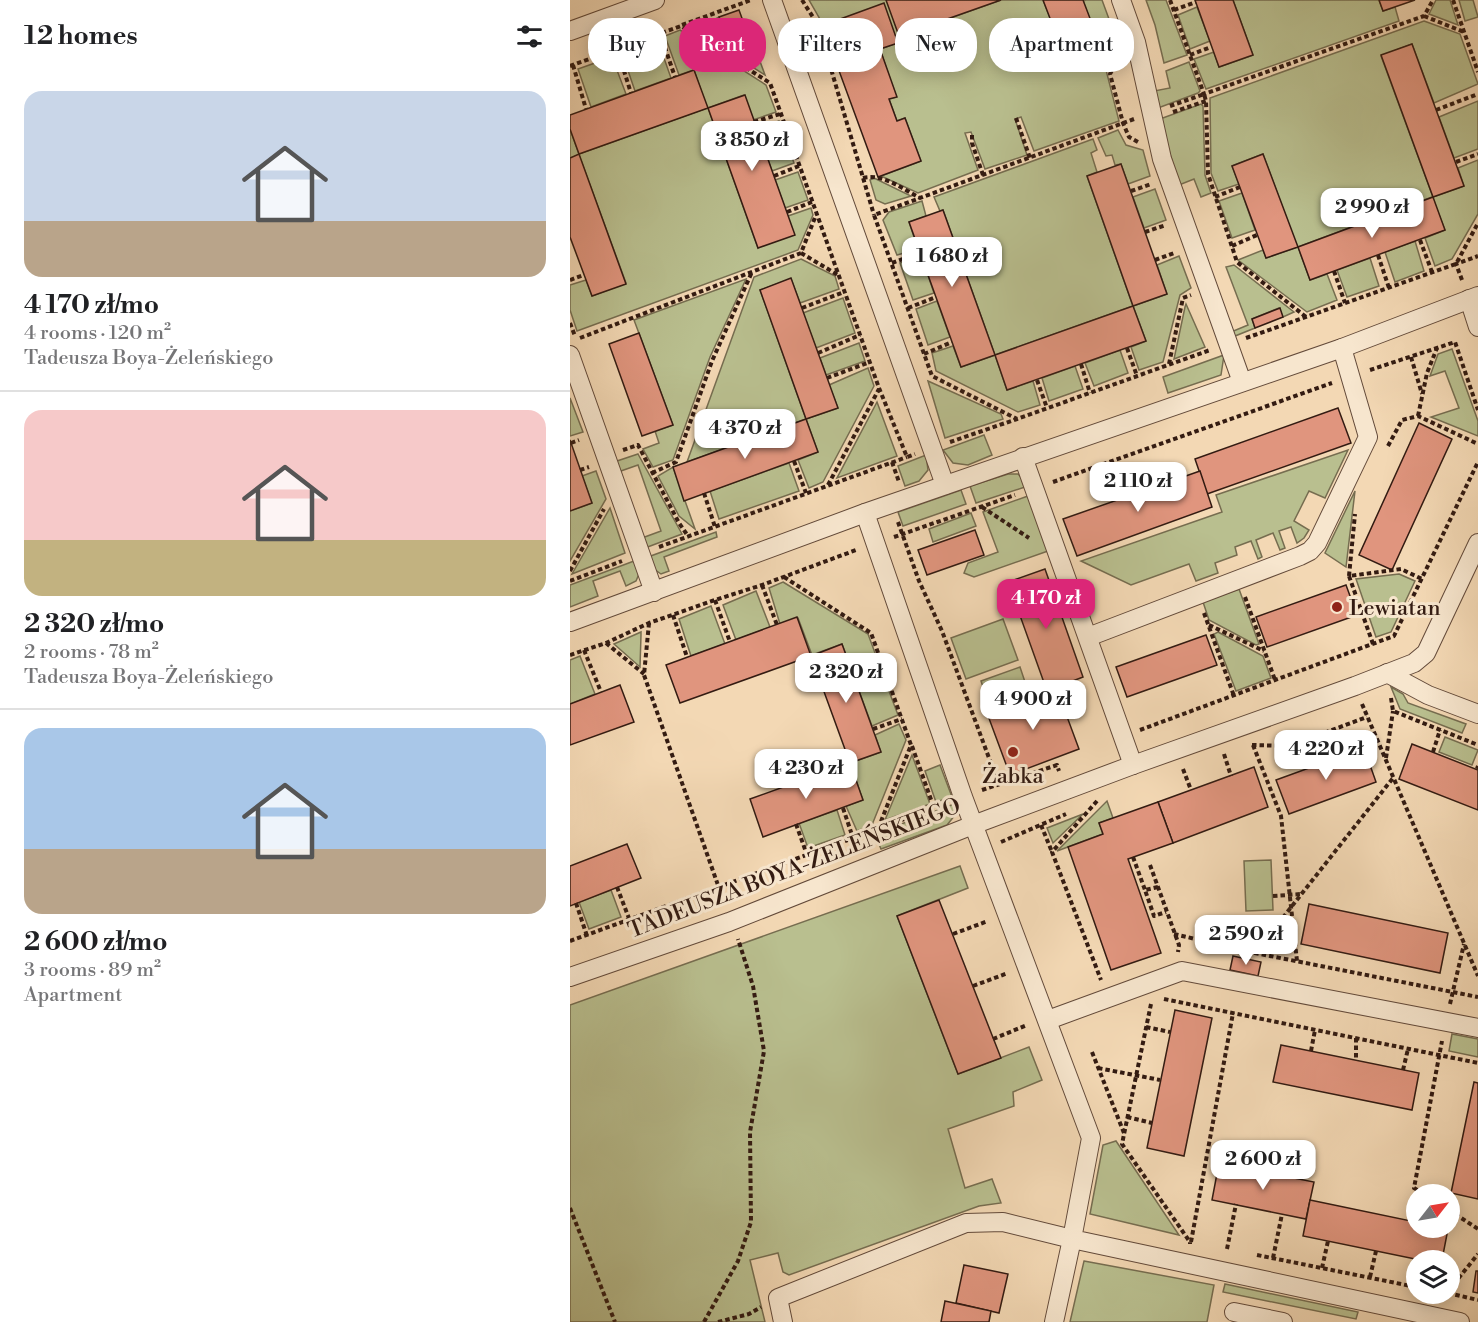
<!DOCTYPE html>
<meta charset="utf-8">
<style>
:root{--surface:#fff;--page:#f6f6f6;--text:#202124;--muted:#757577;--line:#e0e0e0;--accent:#db2777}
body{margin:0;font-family:"Libre Bodoni",serif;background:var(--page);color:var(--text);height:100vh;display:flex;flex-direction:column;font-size:22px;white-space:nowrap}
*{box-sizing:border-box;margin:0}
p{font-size:20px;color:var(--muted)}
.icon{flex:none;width:33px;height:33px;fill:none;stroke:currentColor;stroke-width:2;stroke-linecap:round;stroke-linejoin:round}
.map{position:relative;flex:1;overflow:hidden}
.side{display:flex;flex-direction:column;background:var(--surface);width:570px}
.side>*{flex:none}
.hud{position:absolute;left:18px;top:18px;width:570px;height:54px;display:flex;gap:12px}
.needle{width:39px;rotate:59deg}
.fabs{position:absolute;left:836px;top:1184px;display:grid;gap:12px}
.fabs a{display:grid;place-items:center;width:54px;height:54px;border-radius:50%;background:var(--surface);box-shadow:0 3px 15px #0003;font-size:30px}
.price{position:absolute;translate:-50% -51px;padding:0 14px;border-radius:12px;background:#fff;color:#222;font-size:20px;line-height:39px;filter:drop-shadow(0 2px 3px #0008)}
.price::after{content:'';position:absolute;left:50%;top:36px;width:18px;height:14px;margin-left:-9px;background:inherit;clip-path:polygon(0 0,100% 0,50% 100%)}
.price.active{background:var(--accent);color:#fff}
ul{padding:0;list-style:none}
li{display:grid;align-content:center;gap:12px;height:318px;padding:0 24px}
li+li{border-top:2px solid var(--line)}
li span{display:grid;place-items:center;height:186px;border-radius:18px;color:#555}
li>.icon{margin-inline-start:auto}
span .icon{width:108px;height:108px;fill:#fffc;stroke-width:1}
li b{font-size:26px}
h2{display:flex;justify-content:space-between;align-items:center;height:72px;padding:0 24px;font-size:26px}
.chip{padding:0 21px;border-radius:24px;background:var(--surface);box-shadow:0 3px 15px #0003;font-size:21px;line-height:54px}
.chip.active{background:var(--accent);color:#fff}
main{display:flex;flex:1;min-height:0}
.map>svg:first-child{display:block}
.green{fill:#b9bf8f;stroke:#766d50;stroke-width:1.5}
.building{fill:#e0957e;stroke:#331b12;stroke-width:1.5}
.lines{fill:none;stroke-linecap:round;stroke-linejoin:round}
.street-casing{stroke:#634a3a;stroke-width:20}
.path{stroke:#331b12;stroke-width:4;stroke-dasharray:4.5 3;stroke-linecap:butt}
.street{stroke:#f7e6ce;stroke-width:18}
.poi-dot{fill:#8f2418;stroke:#f7e6ce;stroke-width:2}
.labels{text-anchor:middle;stroke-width:6;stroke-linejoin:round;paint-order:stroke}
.poi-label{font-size:22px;fill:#331b12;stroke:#f7e6ce;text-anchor:start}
.street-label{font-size:22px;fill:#331b12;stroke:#f7e6ce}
</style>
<main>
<section class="side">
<h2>12 homes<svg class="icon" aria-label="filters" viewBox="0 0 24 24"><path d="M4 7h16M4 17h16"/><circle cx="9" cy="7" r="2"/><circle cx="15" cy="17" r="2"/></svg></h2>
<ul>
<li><span style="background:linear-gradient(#c9d6e8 70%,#b9a48a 0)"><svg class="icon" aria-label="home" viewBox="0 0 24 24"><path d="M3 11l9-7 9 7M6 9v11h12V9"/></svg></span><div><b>4 170 zł/mo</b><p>4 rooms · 120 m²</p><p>Tadeusza Boya-Żeleńskiego</p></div></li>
<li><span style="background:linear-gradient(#f6c9c9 70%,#c2b280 0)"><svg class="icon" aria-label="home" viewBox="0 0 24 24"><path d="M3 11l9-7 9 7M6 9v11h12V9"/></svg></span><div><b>2 320 zł/mo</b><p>2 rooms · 78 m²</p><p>Tadeusza Boya-Żeleńskiego</p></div></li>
<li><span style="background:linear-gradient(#a9c7e8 65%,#b9a48a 0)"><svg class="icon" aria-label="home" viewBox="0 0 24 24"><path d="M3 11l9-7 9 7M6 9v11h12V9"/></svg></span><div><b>2 600 zł/mo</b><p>3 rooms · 89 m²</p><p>Apartment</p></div></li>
</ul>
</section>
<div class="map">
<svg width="908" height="1322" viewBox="0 0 908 1322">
<rect width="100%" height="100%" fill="#f3d8b4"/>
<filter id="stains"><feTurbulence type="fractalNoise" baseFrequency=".00333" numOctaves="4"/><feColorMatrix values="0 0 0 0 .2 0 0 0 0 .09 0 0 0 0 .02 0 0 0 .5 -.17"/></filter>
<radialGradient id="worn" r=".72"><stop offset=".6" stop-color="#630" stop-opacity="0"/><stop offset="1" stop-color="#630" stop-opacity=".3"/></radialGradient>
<g class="green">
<polygon points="239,0 317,0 330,36 431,0 473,0 500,68 533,56 526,36 542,31 549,50 536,70 549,121 464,151 451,117 445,119 457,155 415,169 401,132 395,133 408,170 348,193 311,176 351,161 335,118 327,121 319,99 326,97 310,49 327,43 268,38 262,40"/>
<polygon points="516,0 532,0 539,19 522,26 513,1"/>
<polygon points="576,0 596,0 617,55 594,63 585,25"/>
<polygon points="663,0 809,0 813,11 825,7 829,21 636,89 624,59 644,52 649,67 683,55"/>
<polygon points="866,0 880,0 888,25 859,14"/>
<polygon points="889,0 903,0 908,17 895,21"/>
<polygon points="627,7 640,41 620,49 608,15"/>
<polygon points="149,17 158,39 177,32 180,34 195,75 124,30"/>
<polygon points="854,21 890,34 908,84 864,103 842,44 811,56 863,197 894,186 888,168 908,160 908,214 882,259 865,266 855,238 875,230 862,197 728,247 740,280 757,274 767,300 737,312 668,260 693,250 696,258 727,247 693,154 662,166 669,184 648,191 641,173 640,98"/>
<polygon points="110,30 196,85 206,112 183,120 174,95 138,108 188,248 218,216 241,208 243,215 228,250 7,331 0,310 0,285 16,280 22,296 56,283 9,155 0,158 0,129 9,154 137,108 124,70 109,75 95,36"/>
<polygon points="88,41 101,78 65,91 52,53"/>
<polygon points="42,57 56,94 21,107 8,69"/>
<polygon points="619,62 630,91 628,93 588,108 584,91 600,88 596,71"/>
<polygon points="908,101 908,149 884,158 869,117"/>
<polygon points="631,104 633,106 635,175 641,193 631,197 624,179 609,185 590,119"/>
<polygon points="209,121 224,163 202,171 187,129"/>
<polygon points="548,130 556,145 573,150 580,176 558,184 551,164 545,165 542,155 536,156 528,138"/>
<polygon points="523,139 527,150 521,153 527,172 517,176 563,306 597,294 587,265 609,256 621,288 610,295 593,362 569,370 561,347 576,341 563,306 425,355 437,390 463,381 470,405 448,412 366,371 362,353 383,346 391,367 425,355 373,210 370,211 364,197"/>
<polygon points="228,172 238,200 215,208 205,180"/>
<polygon points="304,178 341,196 315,204 306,200 300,180"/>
<polygon points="585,189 596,220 574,228 563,197"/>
<polygon points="672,193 685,230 662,238 649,201"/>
<polygon points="352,201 356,216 339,222 348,249 327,255 313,220 319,212"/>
<polygon points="845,241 854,271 825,282 815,252"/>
<polygon points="351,255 364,293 343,300 330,263"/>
<polygon points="800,258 809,286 777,297 767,270"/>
<polygon points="231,259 265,276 269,289 230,303 221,279 190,290 236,419 268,408 259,385 298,368 304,386 253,482 239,488 228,460 248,452 236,419 117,462 184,277"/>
<polygon points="664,265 724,312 713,317 709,308 682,319 685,328 665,336 661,332 678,325 656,267"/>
<polygon points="176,279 140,357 103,460 83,467 73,449 89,443 85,431 103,425 64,320"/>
<polygon points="273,298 285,333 246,348 233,313"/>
<polygon points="367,301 380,337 358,345 346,309"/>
<polygon points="616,304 635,347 604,359 615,307"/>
<polygon points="289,343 295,361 256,375 250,358"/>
<polygon points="882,349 908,421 908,436 861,417 889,408 875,371 860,376 868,354"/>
<polygon points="550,350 558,373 524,386 515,363"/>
<polygon points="654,355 651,375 598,393 593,377"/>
<polygon points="505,366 513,389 479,401 472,378"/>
<polygon points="358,381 431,414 433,419 375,438"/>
<polygon points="0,398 13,432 0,436"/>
<polygon points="307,402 327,456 267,478"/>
<polygon points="414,435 422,455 398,465 383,463 373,450"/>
<polygon points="778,450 755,498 739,491 724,521 739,530 734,538 727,543 721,527 709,531 715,548 710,550 703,533 686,540 692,557 688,559 681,541 665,547 667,555 645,563 648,573 626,581 619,564 561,585 511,561 652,512 646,495"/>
<polygon points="68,454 112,534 75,548 72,538 91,531 68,465 48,472 44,462"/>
<polygon points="356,455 358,470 349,481 335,486 328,466"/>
<polygon points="219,463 229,491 149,519 140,491"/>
<polygon points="103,467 125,529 109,516 88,476"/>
<polygon points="26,471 36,499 0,561 0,511 22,503 12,476"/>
<polygon points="438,474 448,474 452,478 455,487 406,503 400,486"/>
<polygon points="391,490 396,504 333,526 328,512"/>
<polygon points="785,491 776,567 755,553"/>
<polygon points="458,496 478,551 404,577 394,573 398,563 428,552 413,512"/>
<polygon points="40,508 55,553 2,574"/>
<polygon points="401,513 406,526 363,542 359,529"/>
<polygon points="146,532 147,537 94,557 99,571 91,574 84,569 78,557"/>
<polygon points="64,561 69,574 66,581 56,586 50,571 23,581 28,596 0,607 0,585"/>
<polygon points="829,574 845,581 821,632 806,637 786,579"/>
<polygon points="213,582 298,634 308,661 282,671 272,644 242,655 228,618 210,624 199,588"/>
<polygon points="669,589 689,644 686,645 639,620 633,602"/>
<polygon points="186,591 200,627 166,640 153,605"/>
<polygon points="141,606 155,644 121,656 109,619"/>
<polygon points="433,619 448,660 396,679 381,638"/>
<polygon points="71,632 71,635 70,667 44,644"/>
<polygon points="648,632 693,656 701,678 666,691 644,634"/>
<polygon points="10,656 25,694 0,704 0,660"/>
<polygon points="450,667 458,691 419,705 411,681"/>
<polygon points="311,670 328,715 302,726 285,680"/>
<polygon points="821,687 833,694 838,703 896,724 892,733 830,709"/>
<polygon points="329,724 336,740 302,825 287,831 276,806 293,800 280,763 311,752 305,735"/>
<polygon points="875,737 908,750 902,765 869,752"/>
<polygon points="342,755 360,804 315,820"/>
<polygon points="370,765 382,797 366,802 355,771"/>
<polygon points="537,801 543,818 529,823 533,834 487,851"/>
<polygon points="384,804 385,815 377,825 311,849 305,834"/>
<polygon points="267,810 275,835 238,848 229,823"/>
<polygon points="513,814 483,843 477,828"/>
<polygon points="701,860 703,910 676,911 674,861"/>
<polygon points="390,866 398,888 327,916 388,1074 459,1047 472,1080 443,1092 444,1106 378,1129 395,1188 422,1179 431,1203 409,1206 219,1275 213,1272 208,1253 180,1260 195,1322 0,1322 0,1005"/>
<polygon points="41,890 51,917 19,929 9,902"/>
<polygon points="882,1034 908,1039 908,1057 879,1051"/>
<polygon points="546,1141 609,1235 520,1214 533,1145"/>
<polygon points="514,1261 644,1285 637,1322 500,1322"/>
<polygon points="655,1284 788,1312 786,1319 653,1292"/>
</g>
<g class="building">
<polygon points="316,0 431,0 329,36"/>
<polygon points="473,0 513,0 534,55 499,68"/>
<polygon points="625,0 663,0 683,55 649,67"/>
<polygon points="809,0 845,0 813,11"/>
<polygon points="314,3 328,43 310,49 327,97 319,99 327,121 335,118 351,161 308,177 268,68 278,65 262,22"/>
<polygon points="169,10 177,32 158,39 149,17"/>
<polygon points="842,44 894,186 863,197 811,55"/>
<polygon points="124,70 138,108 9,154 0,129 0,115"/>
<polygon points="175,95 225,235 188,248 138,108"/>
<polygon points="9,154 56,284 22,296 0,237 0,158"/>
<polygon points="693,154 728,247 696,258 662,166"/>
<polygon points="551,164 597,294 563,306 517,176"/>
<polygon points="863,197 875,230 740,280 728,247"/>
<polygon points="373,210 425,355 391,367 339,222"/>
<polygon points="221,278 268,408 236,419 190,290"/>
<polygon points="563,306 576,341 437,390 425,355"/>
<polygon points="710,308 713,317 685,328 682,319"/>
<polygon points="69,333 103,425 72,436 39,344"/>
<polygon points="768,408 781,443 637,494 625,459"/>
<polygon points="236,419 248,452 114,501 103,467"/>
<polygon points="849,423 882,439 822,570 789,555"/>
<polygon points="0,440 22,503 0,511"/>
<polygon points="630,471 642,507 507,556 493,519"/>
<polygon points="405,530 414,555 357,575 348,550"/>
<polygon points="475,569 513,677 477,691 438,582"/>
<polygon points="776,585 787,615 697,647 686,617"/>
<polygon points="227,617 241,656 110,703 96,665"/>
<polygon points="636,635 647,665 557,697 546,667"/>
<polygon points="272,644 311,752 280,763 241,656"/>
<polygon points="50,685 64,722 0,745 0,704"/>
<polygon points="486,687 509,749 440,775 417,713"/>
<polygon points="842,744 908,770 908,810 829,779"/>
<polygon points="794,748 806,782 719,814 706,780"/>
<polygon points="280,763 293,800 193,837 180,799"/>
<polygon points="684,767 698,807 603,843 588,802"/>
<polygon points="588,802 603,843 558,859 591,953 541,970 498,847 533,834 529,823"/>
<polygon points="57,844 71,878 0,906 0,866"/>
<polygon points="369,900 431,1058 388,1074 327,916"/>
<polygon points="739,904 878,933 870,973 731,944"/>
<polygon points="663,956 691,962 688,976 660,970"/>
<polygon points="605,1010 642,1018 614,1156 577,1148"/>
<polygon points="711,1045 849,1073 842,1110 703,1082"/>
<polygon points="904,1082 908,1083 908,1199 881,1193"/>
<polygon points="649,1163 744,1182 736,1219 642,1200"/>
<polygon points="740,1200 846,1222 846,1227 878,1229 872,1260 850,1260 733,1236"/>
<polygon points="394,1265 438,1274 429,1313 386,1303"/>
<polygon points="906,1271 908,1271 908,1293 903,1292"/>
<polygon points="375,1301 421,1311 419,1322 371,1322"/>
</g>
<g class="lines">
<defs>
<g id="street">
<polyline points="202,0 375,485"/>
<polyline points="551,0 566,42 592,159 672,382"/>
<polyline points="0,31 85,0"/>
<polyline points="899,299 908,327"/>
<polyline points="0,355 84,592"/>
<polyline points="453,457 563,765"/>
<polyline points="295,513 393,797 521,1138 502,1239 890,1322"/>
<polyline points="0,622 295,513 772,348 908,296"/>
<polyline points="518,637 730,556 740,551 747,543 798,437 772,348"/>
<polyline points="817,673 858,695 908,714"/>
<polyline points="0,977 159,922 403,825 563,765 785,686 844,663 856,653 908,543"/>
<polyline points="478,1020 612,971 908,1028"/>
<polyline points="664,1312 713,1322"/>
<polyline points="213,1322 208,1298 396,1223 433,1222 502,1239 484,1322"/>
</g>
</defs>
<use href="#street" class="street-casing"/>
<g class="path">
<polyline points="232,0 262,47 256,52 304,215"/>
<polyline points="600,0 634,94 854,16 863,0"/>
<polyline points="883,0 908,72"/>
<polyline points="604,10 626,2"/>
<polyline points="854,16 894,32"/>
<polyline points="112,25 181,0"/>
<polyline points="525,31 540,25"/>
<polyline points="90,33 105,77"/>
<polyline points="47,49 61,93"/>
<polyline points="620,55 641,47"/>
<polyline points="549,58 540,74 553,123 559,137 568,142"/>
<polyline points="3,65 16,109"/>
<polyline points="0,66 111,26 200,83 309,388 337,457 345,454"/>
<polyline points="600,106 634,94 636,101 638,174 667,262 736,317"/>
<polyline points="866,110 908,94"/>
<polyline points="603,112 636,101"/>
<polyline points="446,118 460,158"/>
<polyline points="564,119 304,215 362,376 447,419 640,350"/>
<polyline points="184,122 210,114"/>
<polyline points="402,135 402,143 413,175"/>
<polyline points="886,162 908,154"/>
<polyline points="204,176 229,166"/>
<path d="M 293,178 C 312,173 333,189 350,198"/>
<polyline points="561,191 581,184"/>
<polyline points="645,197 670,187"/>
<polyline points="217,212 242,202"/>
<polyline points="575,232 596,225"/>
<polyline points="850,240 862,272"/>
<polyline points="662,246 687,235"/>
<polyline points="231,253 268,275"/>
<polyline points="808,255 819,288"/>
<polyline points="585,260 604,253"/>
<polyline points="322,263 350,253"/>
<polyline points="764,271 775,303"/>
<polyline points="0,280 14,275"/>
<polyline points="892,280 886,264 908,256"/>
<polyline points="232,308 274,292"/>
<polyline points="338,308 366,297"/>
<polyline points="0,323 5,336"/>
<polyline points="10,338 231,253 246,215"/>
<polyline points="676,338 886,264 908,223"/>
<polyline points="557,348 567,376"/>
<polyline points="248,353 290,335"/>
<polyline points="354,354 382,342"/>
<polyline points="841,357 852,394"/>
<polyline points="511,364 520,393"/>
<polyline points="599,364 613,298 621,295"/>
<polyline points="800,370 885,342 908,410"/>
<polyline points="257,378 300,362"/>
<polyline points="467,380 477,408"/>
<polyline points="848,416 857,373 867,348"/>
<polyline points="380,442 447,419"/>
<polyline points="1,443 9,440"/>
<polyline points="818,446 832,420 848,416 908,444"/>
<polyline points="53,450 68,445 109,523 118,536"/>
<polyline points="224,461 236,493"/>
<polyline points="322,462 329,482"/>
<polyline points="10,470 19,467"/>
<polyline points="82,473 106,462 142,361 182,272"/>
<polyline points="483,482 762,383"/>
<polyline points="258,485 309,389"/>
<polyline points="134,493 145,527"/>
<polyline points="412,507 459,538"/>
<polyline points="328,522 349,581 372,631 429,785"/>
<polyline points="324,537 445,495"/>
<polyline points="89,547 337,457"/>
<polyline points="0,571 34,509"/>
<polyline points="779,576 785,514"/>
<polyline points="214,577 301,633 341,745 308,829 374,804"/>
<polyline points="0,581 52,561"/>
<polyline points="192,585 207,625"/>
<polyline points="675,597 705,680"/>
<polyline points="145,600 160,642"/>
<polyline points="634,613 664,696"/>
<polyline points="103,615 117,657"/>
<polyline points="79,623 74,675 149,888"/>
<polyline points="639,625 694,651"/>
<polyline points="36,643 74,674"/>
<polyline points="803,644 779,576 831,569 852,579"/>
<polyline points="14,650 31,692"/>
<polyline points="0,655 36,643 79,623 145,600 192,585 286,550"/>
<polyline points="283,674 312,663"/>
<polyline points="821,698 823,711 908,745"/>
<polyline points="792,704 908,976"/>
<polyline points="303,729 332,719"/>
<polyline points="570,730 824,636 908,462"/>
<polyline points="756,732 765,759"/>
<polyline points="727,742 736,769"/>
<polyline points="682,745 719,746 797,717"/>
<polyline points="683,745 711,816 727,961"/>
<polyline points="342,746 364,808"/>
<polyline points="863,752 870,730"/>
<polyline points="654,754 661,776"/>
<polyline points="816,758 823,711"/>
<polyline points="613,769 621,790"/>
<polyline points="907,769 908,766"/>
<polyline points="412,790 487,765 489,771"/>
<polyline points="527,801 482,852 531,980"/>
<polyline points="273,808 283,838"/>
<polyline points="226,824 237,855"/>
<polyline points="471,825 482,852"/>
<polyline points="431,842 496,814"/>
<polyline points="563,857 575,890"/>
<polyline points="580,865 609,945 608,952"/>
<polyline points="47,887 60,921"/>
<polyline points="588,887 575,890 584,916 596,912"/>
<polyline points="703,896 731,894"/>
<polyline points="6,903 17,936"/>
<polyline points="383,934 418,921"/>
<polyline points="604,934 685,953 908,997"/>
<polyline points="0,941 308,829"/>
<polyline points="685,953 823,778"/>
<polyline points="403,986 438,973"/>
<polyline points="594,999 908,1063"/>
<polyline points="581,1004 552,1144 620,1242 620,1244"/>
<polyline points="880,1004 894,944"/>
<polyline points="576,1027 600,1032"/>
<polyline points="786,1038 786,1060"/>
<polyline points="423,1039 457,1025"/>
<polyline points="741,1051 745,1030"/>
<polyline points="522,1052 554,1133"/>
<polyline points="528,1068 590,1080"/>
<polyline points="833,1070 838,1049"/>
<polyline points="557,1117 582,1123"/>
<polyline points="854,1194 844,1188 872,1041"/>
<polyline points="0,1208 45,1322"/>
<polyline points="879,1210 908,1229"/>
<polyline points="621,1242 663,1013"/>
<polyline points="657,1249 666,1204"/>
<polyline points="687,1255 846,1287"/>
<polyline points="703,1258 712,1214"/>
<polyline points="752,1268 758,1241"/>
<polyline points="800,1277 806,1251"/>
<polyline points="840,1285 845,1259"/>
<polyline points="879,1290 908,1254"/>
<polyline points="878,1293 908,1300"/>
<polyline points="134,1322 168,1261 181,1222 180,1132 194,1051 183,986 168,939"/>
<polyline points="148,1322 179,1314 191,1307"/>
</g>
<use href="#street" class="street"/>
</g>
<g class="poi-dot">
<circle cx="767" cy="607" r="6"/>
<circle cx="443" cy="752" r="6"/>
</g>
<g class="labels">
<g class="poi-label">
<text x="779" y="615">Lewiatan</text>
<text x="443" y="783" text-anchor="middle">Żabka</text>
</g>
<g class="street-label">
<text transform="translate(224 867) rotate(-21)" y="8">TADEUSZA BOYA-ŻELEŃSKIEGO</text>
</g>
</g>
<rect width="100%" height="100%" filter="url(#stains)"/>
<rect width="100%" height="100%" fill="url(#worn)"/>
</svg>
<div class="fabs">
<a><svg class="needle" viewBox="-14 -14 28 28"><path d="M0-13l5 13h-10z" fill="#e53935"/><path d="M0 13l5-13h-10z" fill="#757577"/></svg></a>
<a><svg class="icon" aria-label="layers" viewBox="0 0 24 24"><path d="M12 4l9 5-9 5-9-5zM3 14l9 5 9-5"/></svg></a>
</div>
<b class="price" style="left:182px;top:172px">3 850 zł</b>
<b class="price" style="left:802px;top:239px">2 990 zł</b>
<b class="price" style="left:382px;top:288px">1 680 zł</b>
<b class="price" style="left:175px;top:460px">4 370 zł</b>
<b class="price" style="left:568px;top:513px">2 110 zł</b>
<b class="price active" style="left:476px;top:630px">4 170 zł</b>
<b class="price" style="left:276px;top:704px">2 320 zł</b>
<b class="price" style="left:463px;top:731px">4 900 zł</b>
<b class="price" style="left:756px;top:781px">4 220 zł</b>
<b class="price" style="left:236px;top:800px">4 230 zł</b>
<b class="price" style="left:676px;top:966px">2 590 zł</b>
<b class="price" style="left:693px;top:1191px">2 600 zł</b>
<div class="hud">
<a class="chip">Buy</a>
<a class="chip active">Rent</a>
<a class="chip">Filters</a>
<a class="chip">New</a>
<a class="chip">Apartment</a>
</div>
</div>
</main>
